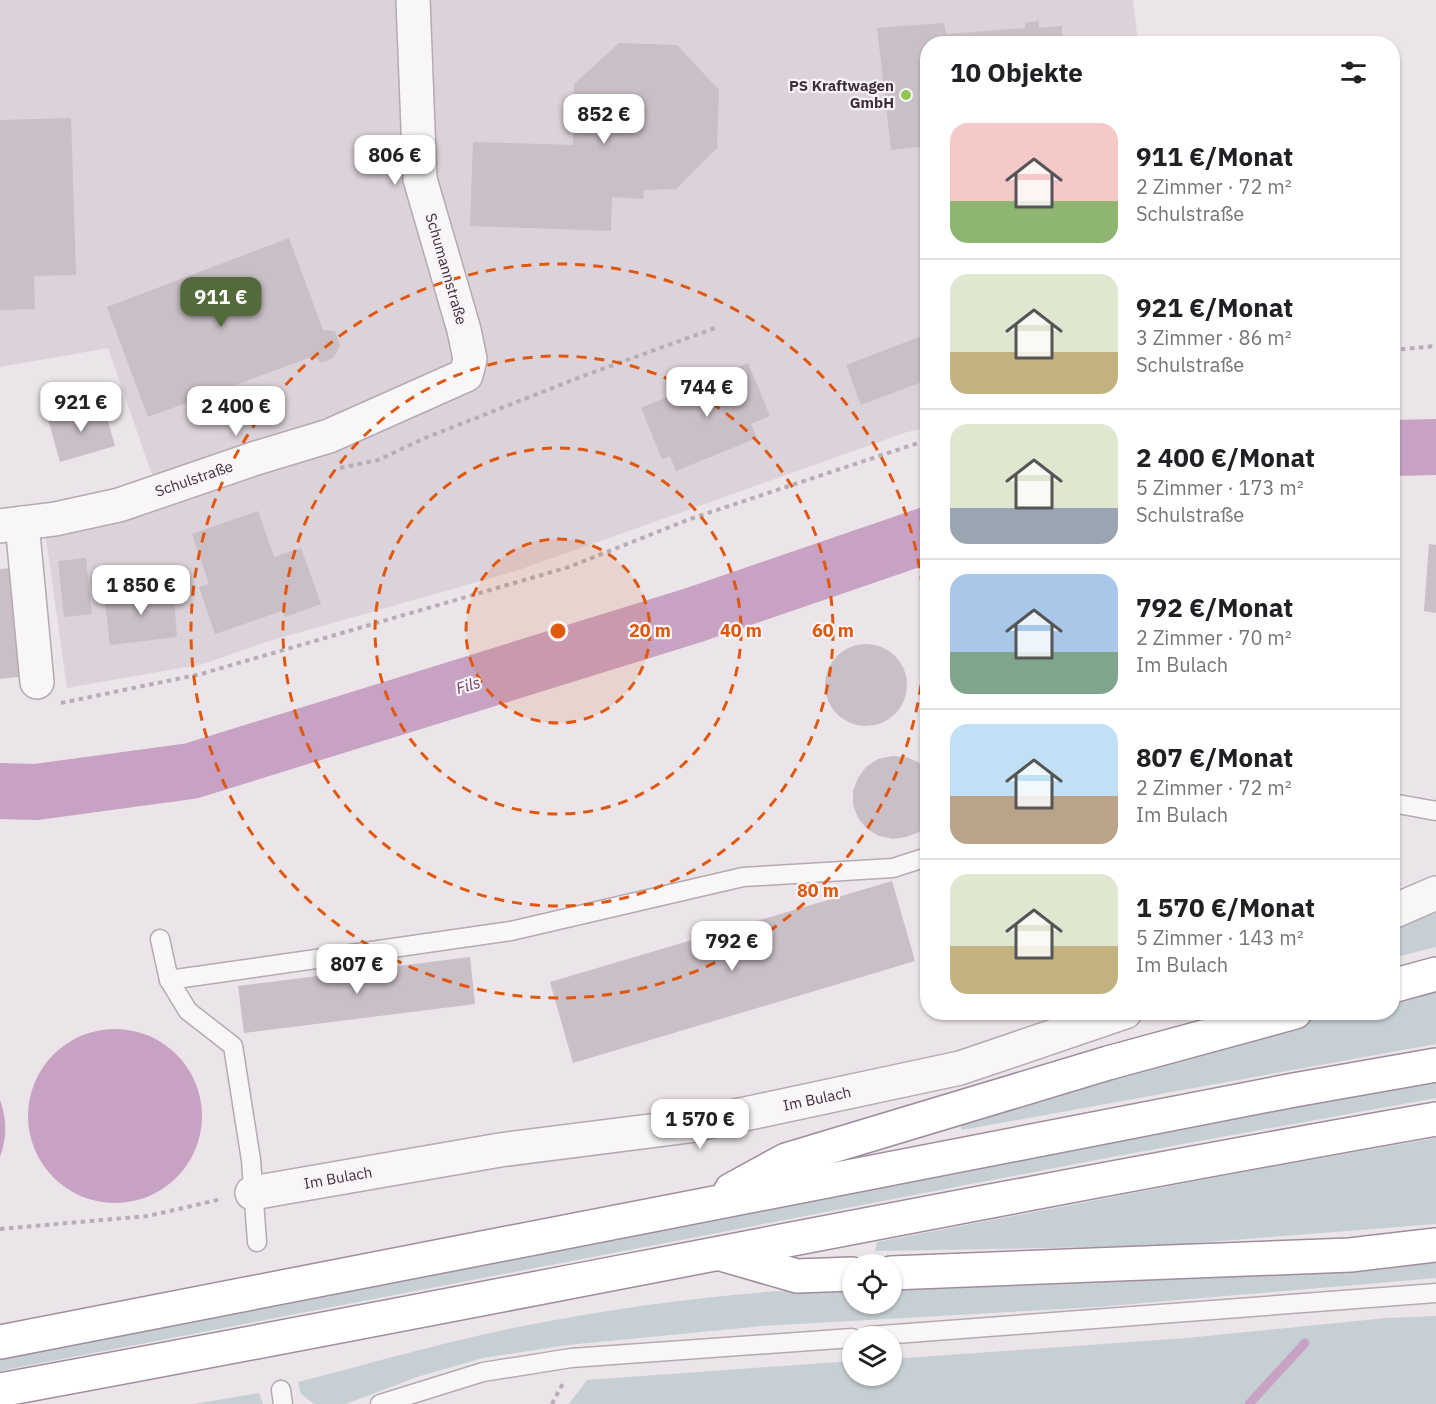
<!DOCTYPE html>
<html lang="de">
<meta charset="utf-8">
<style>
:root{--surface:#fff;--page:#f6f6f6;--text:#202124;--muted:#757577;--line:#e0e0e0;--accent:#536b3a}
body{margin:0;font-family:"IBM Plex Sans",sans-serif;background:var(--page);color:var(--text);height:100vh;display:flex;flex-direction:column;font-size:22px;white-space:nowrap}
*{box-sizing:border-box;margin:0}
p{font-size:20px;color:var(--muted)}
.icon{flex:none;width:33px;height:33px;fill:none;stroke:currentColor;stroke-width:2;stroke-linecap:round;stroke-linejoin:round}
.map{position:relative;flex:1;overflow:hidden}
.side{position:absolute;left:920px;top:36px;width:480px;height:984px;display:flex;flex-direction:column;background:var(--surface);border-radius:24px;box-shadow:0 2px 4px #0004}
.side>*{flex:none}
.buttons{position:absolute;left:842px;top:1254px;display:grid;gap:12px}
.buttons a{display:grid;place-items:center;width:60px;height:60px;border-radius:50%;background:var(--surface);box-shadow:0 2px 4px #0004;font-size:30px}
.price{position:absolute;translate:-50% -51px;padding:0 14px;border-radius:12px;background:#fff;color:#222;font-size:20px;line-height:39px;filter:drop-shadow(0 2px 3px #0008)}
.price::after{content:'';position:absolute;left:50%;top:36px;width:18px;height:14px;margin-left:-9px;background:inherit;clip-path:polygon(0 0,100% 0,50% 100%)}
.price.active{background:var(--accent);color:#fff}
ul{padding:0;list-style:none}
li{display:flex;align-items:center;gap:18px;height:150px;padding:0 30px}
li+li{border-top:2px solid var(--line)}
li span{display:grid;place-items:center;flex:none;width:168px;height:120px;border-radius:18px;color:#555}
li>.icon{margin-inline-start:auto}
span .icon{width:72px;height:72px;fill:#fffc;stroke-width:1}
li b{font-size:26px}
h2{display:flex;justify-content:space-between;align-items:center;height:72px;padding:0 30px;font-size:26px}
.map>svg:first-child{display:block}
.built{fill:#dcd2d9}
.green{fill:#c6cfd4}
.water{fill:#c8a2c3}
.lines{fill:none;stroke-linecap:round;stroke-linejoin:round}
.stream{stroke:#c8a2c3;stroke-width:9}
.river{stroke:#c8a2c3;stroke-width:56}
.building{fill:#cabec7}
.service-casing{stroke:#b5a9b2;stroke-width:21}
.minor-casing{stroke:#b5a9b2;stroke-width:36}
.trunk-casing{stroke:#a08c9c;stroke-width:36}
.path{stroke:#b7aeb5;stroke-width:4;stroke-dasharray:4.5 4.5;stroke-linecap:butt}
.service{stroke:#f9f6f8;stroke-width:18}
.minor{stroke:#f9f6f8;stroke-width:33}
.trunk{stroke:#fff;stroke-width:33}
.ring{fill:none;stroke:#e0570e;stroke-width:3;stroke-dasharray:10 8}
.poi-dot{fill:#91c554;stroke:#f8f4f7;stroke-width:2}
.labels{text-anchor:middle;stroke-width:4.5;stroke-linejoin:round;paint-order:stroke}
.poi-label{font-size:15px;font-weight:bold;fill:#422d3d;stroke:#f8f4f7;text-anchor:end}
.street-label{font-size:15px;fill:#422d3d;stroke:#f8f4f7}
.water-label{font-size:16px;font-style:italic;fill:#733a69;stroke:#f8f4f7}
.centre{fill:#e0570e;stroke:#f8f4f7;stroke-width:3}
.ring-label{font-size:18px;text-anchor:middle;font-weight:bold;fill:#e0570e;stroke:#f8f4f7;stroke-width:4.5;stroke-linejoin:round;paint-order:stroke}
</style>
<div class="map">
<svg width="1436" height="1404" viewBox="0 0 1436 1404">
<rect width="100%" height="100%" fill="#ebe4e9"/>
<polygon class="built" points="0,0 1133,0 1138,43 927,44 927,428 907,432 516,571 269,641 203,664 67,688 45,531 164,509 108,348 0,367"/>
<g class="green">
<polygon points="1436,904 1436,947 1392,958 1392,921"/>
<polygon points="1436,983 1436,1044 962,1130 960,1123 1306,1017 1322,1013 1392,1012 1392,994"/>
<polygon points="1436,1081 1436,1098 1112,1157 0,1371 0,1356 734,1213"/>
<polygon points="1436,1138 1436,1224 1157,1246 875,1251 877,1242 1264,1168"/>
<path d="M 1436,1254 L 1436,1278 L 1097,1307 L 763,1326 L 567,1345 L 483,1358 L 417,1377 L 346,1404 L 314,1404 L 301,1394 L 298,1382 C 371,1363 444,1342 518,1327 C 628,1305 740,1291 852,1287 L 852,1304 L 891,1304 L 891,1285 Z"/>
<polygon points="1436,1316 1436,1404 569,1404 587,1380 852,1361 852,1376 891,1376 891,1359 1187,1338 1386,1318"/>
<polygon points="259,1393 263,1404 194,1404"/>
</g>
<g class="water">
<circle cx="115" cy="1116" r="87"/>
<path d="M 0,1100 C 7,1119 7,1138 0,1157 Z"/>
</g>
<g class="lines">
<polyline class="stream" points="1249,1404 1305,1343"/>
<g class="river">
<polyline points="1392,448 1436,447"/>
<polyline points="0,791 36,792 191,771 694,615 927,535"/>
</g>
</g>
<g class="building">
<polygon points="1039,21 1039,28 1062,26 1062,44 927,44 927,146 891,150 877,28 944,23 946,34 1025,28 1025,23"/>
<polygon points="619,43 677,45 719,90 717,148 676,189 644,190 643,199 612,197 611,231 470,226 473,142 573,145 574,84"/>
<polygon points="71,118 76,275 34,276 35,309 0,310 0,120"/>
<polygon points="289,238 323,330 335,331 340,346 333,358 321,363 314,356 148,417 107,307"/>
<polygon points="927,334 927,380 861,405 846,365"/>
<polygon points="748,363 770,416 751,424 757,438 676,471 670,456 662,459 641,408"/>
<polygon points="103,404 115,446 60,462 48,419"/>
<polygon points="258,511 274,557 301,548 321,604 285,617 282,611 215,634 199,587 209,584 192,534"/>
<polygon points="1429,544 1436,545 1436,613 1424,611"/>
<polygon points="86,558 92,614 64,617 58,561"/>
<polygon points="12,568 26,676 0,679 0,569"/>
<polygon points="173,587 177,637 110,645 104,594"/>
<circle cx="866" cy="685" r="41"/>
<polygon points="892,756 906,757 918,762 927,771 927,823 919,832 906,837 893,839 879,836 867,829 858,818 853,805 853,791 858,778 866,767 878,759"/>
<polygon points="1392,860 1401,885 1392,888"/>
<polygon points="892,881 915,961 573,1063 550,982"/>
<polygon points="470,957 475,1004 244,1033 238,986"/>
</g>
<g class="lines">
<defs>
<g id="service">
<polyline points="1392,803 1436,811"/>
<polyline points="160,939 169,980 188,1011 233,1046 251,1160 257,1242"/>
<polyline points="169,980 511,931 743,877 893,868 927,857"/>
<polyline points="869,1336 1436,1293"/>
<polyline points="281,1390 283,1404"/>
<polyline points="380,1404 483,1372 571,1358 852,1338"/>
</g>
<g id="minor">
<polyline points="22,523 37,682"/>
<polyline points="0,526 55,519 119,505 253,459 329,436 466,375 470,359 464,330 420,179 413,0"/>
<polyline points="1392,912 1436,893"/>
<polyline points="252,1193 500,1150 689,1126 960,1068 1125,1012"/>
</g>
<g id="trunk">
<polyline points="1392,986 1436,974"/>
<polyline points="731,1190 786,1160 1108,1063 1295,1012"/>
<polyline points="721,1254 797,1276 852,1274"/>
<polyline points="891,1273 1350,1255 1436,1245"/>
<polyline points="0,1342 1294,1090 1436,1065"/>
<path d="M 0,1390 C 479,1302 956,1204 1436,1119"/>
</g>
</defs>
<use href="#service" class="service-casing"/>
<use href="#minor" class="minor-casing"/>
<use href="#trunk" class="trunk-casing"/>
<g class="path">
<polyline points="1392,350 1436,346"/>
<polyline points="340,468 378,460 425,438 583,376 718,327"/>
<polyline points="61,703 201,674 569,567 690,519 927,440"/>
<polyline points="0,1229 148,1216 222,1199"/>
<polyline points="552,1404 563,1383"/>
</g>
<use href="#service" class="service"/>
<use href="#minor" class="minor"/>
<use href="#trunk" class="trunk"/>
</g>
<circle cx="558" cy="631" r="92" fill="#e0570e" fill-opacity=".12"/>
<g class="ring">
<circle cx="558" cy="631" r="92"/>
<circle cx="558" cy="631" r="183"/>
<circle cx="558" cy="631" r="275"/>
<circle cx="558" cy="631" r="367"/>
</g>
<circle class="poi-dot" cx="906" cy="95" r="6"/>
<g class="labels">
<g class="poi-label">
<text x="894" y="91">PS Kraftwagen<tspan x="894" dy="17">GmbH</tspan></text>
</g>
<g class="street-label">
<text transform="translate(446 269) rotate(74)" y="5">Schumannstraße</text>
<text transform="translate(194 479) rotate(-19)" y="5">Schulstraße</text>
<text transform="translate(817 1099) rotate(-12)" y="5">Im Bulach</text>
<text transform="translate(338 1178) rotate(-10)" y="5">Im Bulach</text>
</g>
<g class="water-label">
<text transform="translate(468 685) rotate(-17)" y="6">Fils</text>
</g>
</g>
<circle cx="558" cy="631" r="9" class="centre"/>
<g class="ring-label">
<text x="650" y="637">20 m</text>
<text x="741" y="637">40 m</text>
<text x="833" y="637">60 m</text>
<text x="818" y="897">80 m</text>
</g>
</svg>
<div class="buttons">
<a><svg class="icon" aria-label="locate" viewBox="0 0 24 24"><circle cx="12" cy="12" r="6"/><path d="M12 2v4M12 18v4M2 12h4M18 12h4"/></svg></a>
<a><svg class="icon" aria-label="layers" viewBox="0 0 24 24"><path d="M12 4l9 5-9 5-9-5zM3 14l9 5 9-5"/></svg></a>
</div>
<b class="price" style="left:604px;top:145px">852 €</b>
<b class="price" style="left:395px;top:186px">806 €</b>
<b class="price active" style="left:221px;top:328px">911 €</b>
<b class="price" style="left:707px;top:418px">744 €</b>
<b class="price" style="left:81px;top:433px">921 €</b>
<b class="price" style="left:236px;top:437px">2 400 €</b>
<b class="price" style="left:141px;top:616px">1 850 €</b>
<b class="price" style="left:732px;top:972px">792 €</b>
<b class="price" style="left:357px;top:995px">807 €</b>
<b class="price" style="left:700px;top:1150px">1 570 €</b>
<section class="side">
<h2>10 Objekte<svg class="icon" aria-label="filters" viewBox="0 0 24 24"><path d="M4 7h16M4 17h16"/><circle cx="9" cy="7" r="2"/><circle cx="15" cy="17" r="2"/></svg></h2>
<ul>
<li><span style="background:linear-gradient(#f6c9c9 65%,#8fb573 0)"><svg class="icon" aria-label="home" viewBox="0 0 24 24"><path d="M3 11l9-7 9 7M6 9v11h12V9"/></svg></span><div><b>911 €/Monat</b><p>2 Zimmer · 72 m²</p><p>Schulstraße</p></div></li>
<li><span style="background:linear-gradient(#dfe7d0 65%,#c2b280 0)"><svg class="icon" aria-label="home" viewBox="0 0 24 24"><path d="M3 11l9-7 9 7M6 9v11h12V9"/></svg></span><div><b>921 €/Monat</b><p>3 Zimmer · 86 m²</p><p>Schulstraße</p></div></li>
<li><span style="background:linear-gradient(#dfe7d0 70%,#9aa5b1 0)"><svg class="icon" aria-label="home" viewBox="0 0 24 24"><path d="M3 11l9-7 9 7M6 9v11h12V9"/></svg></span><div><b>2 400 €/Monat</b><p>5 Zimmer · 173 m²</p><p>Schulstraße</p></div></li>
<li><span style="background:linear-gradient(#a9c7e8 65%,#7fa58c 0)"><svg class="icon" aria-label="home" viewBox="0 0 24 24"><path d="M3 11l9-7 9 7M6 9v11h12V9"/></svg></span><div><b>792 €/Monat</b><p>2 Zimmer · 70 m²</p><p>Im Bulach</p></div></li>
<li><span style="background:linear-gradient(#bfe0f5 60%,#b9a48a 0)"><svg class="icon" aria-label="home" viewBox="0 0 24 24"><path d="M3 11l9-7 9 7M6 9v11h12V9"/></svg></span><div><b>807 €/Monat</b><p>2 Zimmer · 72 m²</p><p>Im Bulach</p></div></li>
<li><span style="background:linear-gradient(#dfe7d0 60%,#c2b280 0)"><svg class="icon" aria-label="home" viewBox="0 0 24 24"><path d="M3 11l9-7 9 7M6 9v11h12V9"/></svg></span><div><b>1 570 €/Monat</b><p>5 Zimmer · 143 m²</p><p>Im Bulach</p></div></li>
</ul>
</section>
</div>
